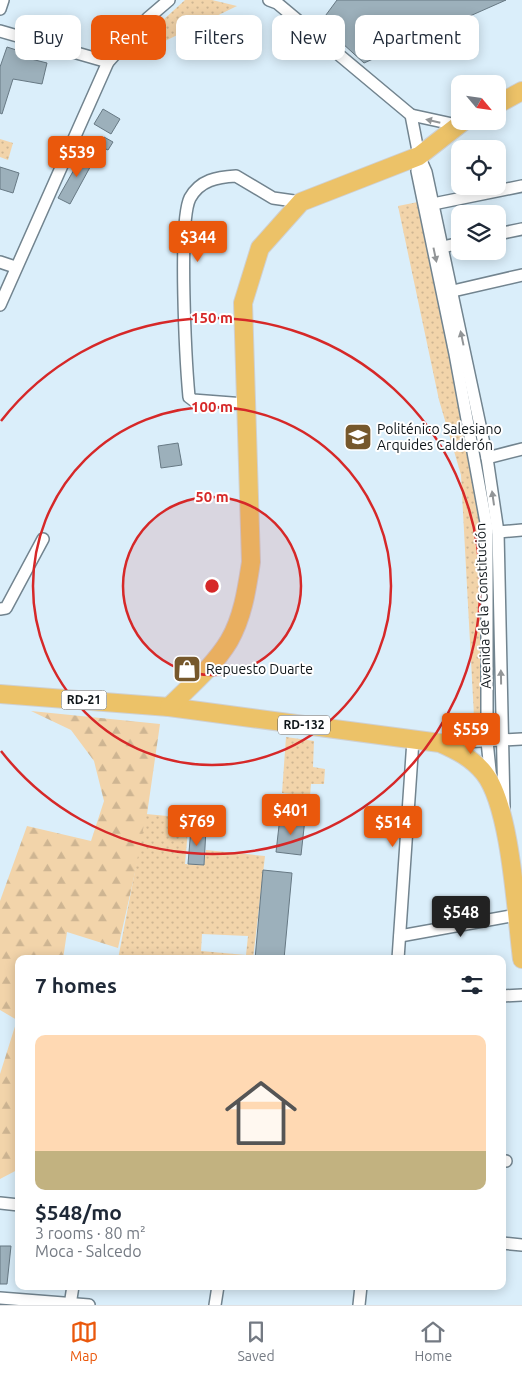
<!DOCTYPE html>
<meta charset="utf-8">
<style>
:root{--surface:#fff;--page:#f6f6f7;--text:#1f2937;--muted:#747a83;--line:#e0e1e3;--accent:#ea580c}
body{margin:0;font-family:Ubuntu,sans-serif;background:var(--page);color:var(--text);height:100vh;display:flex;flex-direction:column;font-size:19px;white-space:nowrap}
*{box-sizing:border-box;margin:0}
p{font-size:16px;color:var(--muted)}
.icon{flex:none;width:28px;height:28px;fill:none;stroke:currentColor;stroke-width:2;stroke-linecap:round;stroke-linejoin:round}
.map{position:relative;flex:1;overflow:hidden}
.sheet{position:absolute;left:15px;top:955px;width:491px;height:335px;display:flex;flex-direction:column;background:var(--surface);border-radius:10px;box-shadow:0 2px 12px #0003}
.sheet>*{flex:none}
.banner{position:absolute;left:15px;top:15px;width:492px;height:45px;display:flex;gap:10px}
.needle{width:32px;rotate:119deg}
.fabs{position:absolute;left:451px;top:75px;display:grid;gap:10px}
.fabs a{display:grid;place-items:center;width:55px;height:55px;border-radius:10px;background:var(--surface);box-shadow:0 2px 12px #0003;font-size:25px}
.price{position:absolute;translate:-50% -42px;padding:0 11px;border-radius:5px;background:var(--accent);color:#fff;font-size:16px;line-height:32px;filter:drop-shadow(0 1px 2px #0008)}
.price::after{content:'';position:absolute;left:50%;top:30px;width:15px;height:11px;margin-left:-8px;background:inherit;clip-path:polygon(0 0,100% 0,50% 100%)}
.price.on{background:#222;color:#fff}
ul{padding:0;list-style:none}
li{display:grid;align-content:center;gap:10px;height:265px;padding:0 20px}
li+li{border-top:1px solid var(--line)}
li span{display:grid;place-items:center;height:155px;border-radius:10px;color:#555}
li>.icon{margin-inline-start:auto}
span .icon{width:90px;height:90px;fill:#fffc;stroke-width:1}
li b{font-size:21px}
h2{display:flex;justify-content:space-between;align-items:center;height:60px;padding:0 20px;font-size:21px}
.tag{padding:0 18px;border-radius:10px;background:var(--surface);box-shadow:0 2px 12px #0003;font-size:18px;line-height:45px}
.tag.on{background:var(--accent);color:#fff}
.menu{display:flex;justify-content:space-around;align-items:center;height:70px;border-top:1px solid var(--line);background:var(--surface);font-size:14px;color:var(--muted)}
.menu a{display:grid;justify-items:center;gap:2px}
.menu .on{color:var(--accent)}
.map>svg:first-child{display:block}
.forest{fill:url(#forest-firs)}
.park{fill:url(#park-dots);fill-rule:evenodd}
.building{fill:#9cb0bb;stroke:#677984}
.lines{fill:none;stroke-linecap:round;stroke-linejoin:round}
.street-casing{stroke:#72848f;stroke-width:14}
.primary-casing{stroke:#cfd0d1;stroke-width:20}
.street{stroke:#fff;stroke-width:11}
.primary{stroke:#ecc268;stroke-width:18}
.oneway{fill:#929597}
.ring{fill:none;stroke:#d62828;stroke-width:2.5}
.labels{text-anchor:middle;stroke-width:4;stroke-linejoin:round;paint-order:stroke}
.shield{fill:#fff;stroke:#565a5d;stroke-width:1}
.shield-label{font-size:12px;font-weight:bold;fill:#0d1418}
.poi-label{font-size:14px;fill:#0d1418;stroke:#fff;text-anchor:start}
.street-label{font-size:14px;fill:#0d1418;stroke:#fff}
.centre{fill:#d62828;stroke:#fff;stroke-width:2.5}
.ring-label{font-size:15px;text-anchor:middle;font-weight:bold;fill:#d62828;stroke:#fff;stroke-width:4;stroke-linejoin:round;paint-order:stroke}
</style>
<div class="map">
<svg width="522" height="1305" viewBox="0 0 522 1305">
<defs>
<pattern id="forest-firs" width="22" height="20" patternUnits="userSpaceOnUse" patternTransform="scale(1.25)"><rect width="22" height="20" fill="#f2d4aa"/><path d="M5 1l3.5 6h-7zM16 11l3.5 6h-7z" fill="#ceb592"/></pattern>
<pattern id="park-dots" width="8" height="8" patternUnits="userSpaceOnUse" patternTransform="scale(1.25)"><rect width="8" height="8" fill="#f2d4aa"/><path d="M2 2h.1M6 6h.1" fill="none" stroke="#ceb592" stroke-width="1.8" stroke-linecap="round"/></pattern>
</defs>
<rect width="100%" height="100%" fill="#daeefa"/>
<polygon class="forest" points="31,711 160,724 145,828 118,948 67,932 63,959 19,959 19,1169 0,1179 0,1074 17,1020 0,1010 0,901 27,826 91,841 104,801 94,761 71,730"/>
<g class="park">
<polygon points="185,0 212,0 237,6 128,59 126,54"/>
<polygon points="0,139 13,143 8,160 0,157"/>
<polygon points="418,202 478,472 487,528 487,732 454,732 461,724 474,716 461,475 439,400 398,206"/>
<polygon points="286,737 314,741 313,767 325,769 324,784 311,784 310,796 282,793"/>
<path d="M 146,814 L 189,818 L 185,864 L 204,865 L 206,850 L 265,856 L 253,959 L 118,959 ZM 202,934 L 248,936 L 246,955 L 201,951 Z"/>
</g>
<g class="building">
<polygon points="337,0 506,0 364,63 320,23"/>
<polygon points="7,47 32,55 31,59 47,63 42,84 13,79 2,114 0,113 0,67"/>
<polygon points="103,109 120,119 111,134 94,124"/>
<polygon points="104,137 113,142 108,150 99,146"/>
<polygon points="84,152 95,158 70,204 58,198"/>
<polygon points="0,167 19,173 13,193 0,189"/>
<polygon points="178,443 182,465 161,468 158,446"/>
<polygon points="280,817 305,819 301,855 276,852"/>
<polygon points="191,828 206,829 204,865 188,864"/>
<polygon points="263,870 292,873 284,959 255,959"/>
<polygon points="0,1246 11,1246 7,1284 0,1284"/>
</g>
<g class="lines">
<defs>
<g id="street">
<polyline points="269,0 277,3 411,115 419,156 426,172 487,458 498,532 504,807"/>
<polyline points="0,9 3,0"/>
<polyline points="0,31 108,62"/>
<polyline points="411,115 457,125"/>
<polyline points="419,158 417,171 455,354 487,528 487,741 491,780"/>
<polyline points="433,204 522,186"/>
<polyline points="498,234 522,229"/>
<polyline points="443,247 460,243"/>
<polyline points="0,262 15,267"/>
<polyline points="453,291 522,275"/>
<polyline points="0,305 108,62 148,18 169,0"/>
<path d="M 245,404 L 193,400 L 189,397 C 186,364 178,222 190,198 C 200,180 217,177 236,176 L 273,198 L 301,202"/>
<polyline points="487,458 522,449"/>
<polyline points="498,532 522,530"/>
<polyline points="0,609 6,608 43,539"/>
<polyline points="444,743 522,739"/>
<polyline points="400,936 516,915"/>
<polyline points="398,959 413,740"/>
<polyline points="502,996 522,995"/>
<polyline points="502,1161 506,1161"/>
<polyline points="0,1203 19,1205"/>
<polyline points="502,1243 522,1245"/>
<polyline points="0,1298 89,1305"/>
<polyline points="70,1305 73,1286"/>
<polyline points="215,1305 218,1286"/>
<polyline points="359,1305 361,1286"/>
</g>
<g id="primary">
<polyline points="498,104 522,91"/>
<path d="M 0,694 L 169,707 L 440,743 C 456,750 472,758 484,773 C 511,807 516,913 522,959"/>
<path d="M 169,707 C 189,687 214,666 229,641 C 243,617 247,588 251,562 L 243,303 L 260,248 L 301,202 L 419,156 L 464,121"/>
</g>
</defs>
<use href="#street" class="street-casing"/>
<use href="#primary" class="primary-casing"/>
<use href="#street" class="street"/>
<use href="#primary" class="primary"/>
</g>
<defs><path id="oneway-solid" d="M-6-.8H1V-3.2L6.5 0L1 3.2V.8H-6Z" transform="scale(1.25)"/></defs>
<g class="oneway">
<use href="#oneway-solid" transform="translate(433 121) rotate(-167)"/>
<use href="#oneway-solid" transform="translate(435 255) rotate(78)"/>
<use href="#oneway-solid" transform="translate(462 338) rotate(-102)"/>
<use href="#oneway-solid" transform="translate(493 498) rotate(-98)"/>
<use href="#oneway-solid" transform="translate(501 677) rotate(-91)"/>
</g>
<circle cx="212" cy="586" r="89" fill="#d62828" fill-opacity=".12"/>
<g class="ring">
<circle cx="212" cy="586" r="89"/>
<circle cx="212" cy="586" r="179"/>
<path d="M1 421A268 268 0 1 1 1 751"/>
</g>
<defs>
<symbol id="school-square" viewBox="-11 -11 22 22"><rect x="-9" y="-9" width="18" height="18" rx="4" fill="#76582c" stroke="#fff"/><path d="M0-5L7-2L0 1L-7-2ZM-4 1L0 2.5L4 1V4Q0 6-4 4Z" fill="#fff"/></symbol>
<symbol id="shop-square" viewBox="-11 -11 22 22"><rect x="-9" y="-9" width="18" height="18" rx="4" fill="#76582c" stroke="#fff"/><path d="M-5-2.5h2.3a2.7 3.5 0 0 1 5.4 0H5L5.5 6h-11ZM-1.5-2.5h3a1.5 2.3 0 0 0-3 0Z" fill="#fff"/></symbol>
</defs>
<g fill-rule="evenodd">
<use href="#school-square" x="342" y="421" width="32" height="32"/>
<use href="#shop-square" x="171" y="653" width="32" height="32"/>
</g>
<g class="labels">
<g class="shield">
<rect x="61.5" y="690.5" width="45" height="19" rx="4"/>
<rect x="278" y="715.5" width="52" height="19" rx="4"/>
</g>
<g class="shield-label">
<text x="84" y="704">RD-21</text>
<text x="304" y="729">RD-132</text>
</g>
<g class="poi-label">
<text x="377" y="434">Politénico Salesiano<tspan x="377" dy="16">Arquides Calderón</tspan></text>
<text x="206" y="674">Repuesto Duarte</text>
</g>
<g class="street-label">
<text transform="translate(483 606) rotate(-92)" y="5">Avenida de la Constitución</text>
</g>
</g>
<circle cx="212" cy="586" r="8" class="centre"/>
<g class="ring-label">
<text x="212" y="323">150 m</text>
<text x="212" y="412">100 m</text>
<text x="212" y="502">50 m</text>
</g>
</svg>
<div class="fabs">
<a><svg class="needle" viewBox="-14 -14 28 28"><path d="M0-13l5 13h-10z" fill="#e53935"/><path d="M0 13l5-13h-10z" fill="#747a83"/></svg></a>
<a><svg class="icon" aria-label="locate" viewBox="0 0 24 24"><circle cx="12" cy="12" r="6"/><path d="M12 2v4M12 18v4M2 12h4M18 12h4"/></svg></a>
<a><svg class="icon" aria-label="layers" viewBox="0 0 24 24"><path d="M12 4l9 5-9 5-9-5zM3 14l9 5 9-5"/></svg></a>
</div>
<b class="price" style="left:77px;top:178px">$539</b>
<b class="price" style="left:198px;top:263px">$344</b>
<b class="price" style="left:471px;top:755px">$559</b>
<b class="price" style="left:291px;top:836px">$401</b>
<b class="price" style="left:197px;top:847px">$769</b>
<b class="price" style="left:393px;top:848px">$514</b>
<b class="price on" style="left:461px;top:938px">$548</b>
<div class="banner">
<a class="tag">Buy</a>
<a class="tag on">Rent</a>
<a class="tag">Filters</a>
<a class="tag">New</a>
<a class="tag">Apartment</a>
</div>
<section class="sheet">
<h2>7 homes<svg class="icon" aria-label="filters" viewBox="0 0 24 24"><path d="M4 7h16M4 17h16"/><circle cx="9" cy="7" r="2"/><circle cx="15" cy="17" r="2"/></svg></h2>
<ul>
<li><span style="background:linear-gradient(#ffd9b3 75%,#c2b280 0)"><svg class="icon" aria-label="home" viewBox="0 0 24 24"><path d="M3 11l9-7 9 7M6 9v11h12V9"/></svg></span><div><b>$548/mo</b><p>3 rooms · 80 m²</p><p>Moca - Salcedo</p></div></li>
</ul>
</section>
</div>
<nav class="menu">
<a class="on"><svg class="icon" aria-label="map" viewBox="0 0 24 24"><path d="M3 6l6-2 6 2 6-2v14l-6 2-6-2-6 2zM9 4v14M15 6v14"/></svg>Map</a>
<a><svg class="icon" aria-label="saved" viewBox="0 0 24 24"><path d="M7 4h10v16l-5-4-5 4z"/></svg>Saved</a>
<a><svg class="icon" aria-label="home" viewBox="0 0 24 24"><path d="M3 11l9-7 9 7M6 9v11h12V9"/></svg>Home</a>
</nav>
